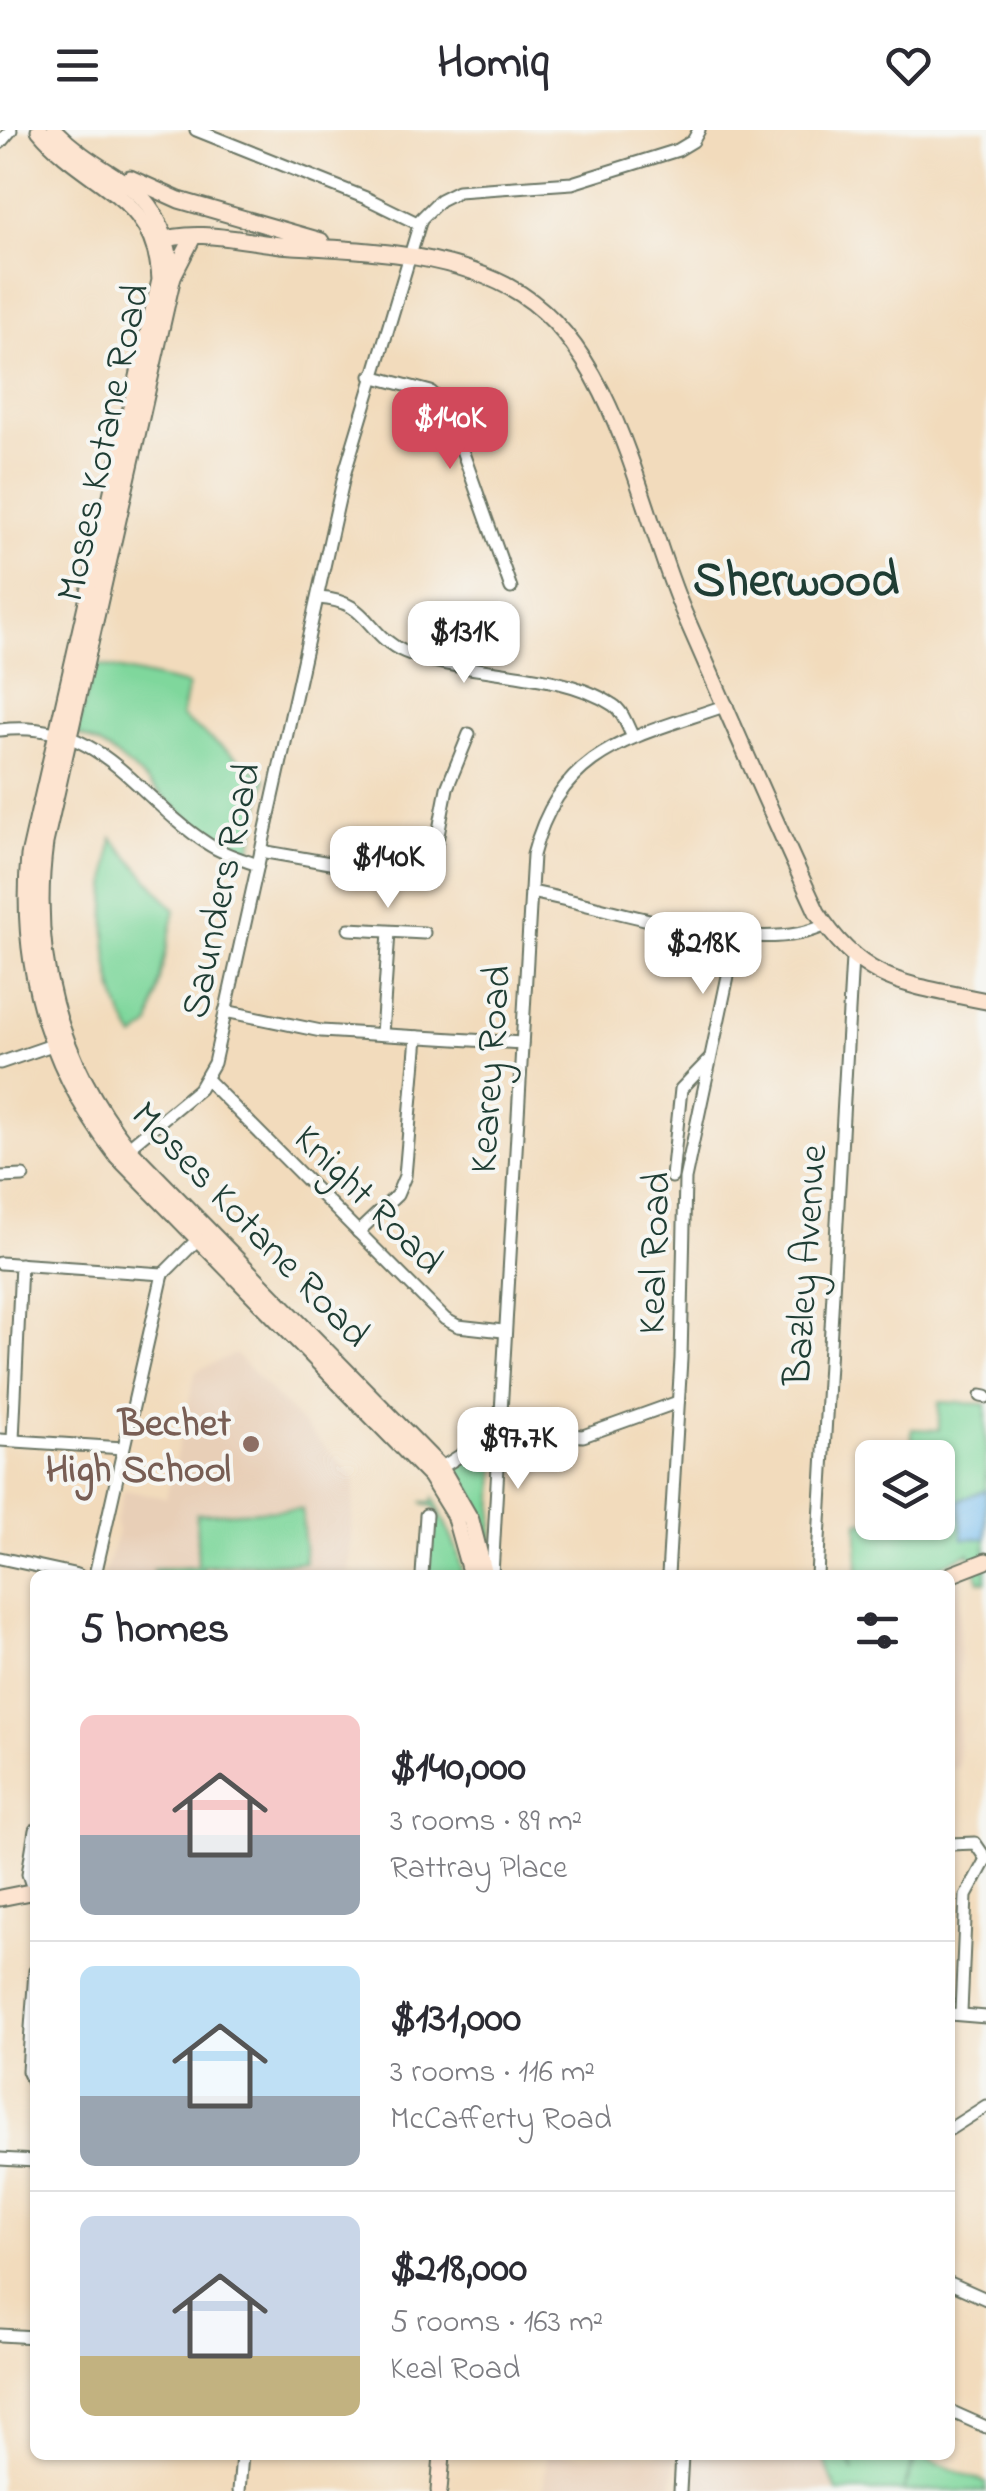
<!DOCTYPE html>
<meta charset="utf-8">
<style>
:root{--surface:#fff;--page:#f2f2f3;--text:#2b2b33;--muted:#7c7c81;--line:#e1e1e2;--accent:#d1495b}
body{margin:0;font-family:"Indie Flower",sans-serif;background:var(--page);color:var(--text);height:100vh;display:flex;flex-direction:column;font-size:38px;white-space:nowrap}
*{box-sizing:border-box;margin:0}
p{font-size:32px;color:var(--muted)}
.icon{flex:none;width:55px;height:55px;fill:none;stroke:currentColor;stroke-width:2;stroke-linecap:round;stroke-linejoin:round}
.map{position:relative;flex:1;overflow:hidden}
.side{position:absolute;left:30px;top:1440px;width:925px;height:890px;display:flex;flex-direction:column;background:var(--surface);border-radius:15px;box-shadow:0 2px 8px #0004}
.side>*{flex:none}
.tools{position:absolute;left:855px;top:1310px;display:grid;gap:20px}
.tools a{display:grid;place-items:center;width:100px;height:100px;border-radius:15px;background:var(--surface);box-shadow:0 2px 8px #0004;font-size:50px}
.price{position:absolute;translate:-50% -85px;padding:0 22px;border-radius:20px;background:#fff;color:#222;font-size:32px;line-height:65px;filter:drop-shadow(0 2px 5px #0008)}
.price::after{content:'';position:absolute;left:50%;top:60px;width:30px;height:22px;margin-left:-15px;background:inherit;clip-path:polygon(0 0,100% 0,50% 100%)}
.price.current{background:var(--accent);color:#fff}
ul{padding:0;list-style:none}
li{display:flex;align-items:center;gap:30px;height:250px;padding:0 50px}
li+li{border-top:2px solid var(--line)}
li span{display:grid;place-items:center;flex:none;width:280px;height:200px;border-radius:15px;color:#555}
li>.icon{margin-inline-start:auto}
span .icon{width:120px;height:120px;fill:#fffc;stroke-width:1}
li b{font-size:42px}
h2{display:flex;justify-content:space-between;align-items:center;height:120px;padding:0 50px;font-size:42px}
header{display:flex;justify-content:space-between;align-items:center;height:130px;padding:0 50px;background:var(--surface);font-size:45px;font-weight:800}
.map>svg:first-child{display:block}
.built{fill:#e8cfb7}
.green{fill:#7fd79c;stroke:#4f8a68;stroke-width:2.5}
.water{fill:#77beef;stroke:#4b7e92;stroke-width:2.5}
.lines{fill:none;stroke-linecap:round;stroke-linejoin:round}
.street-casing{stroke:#697464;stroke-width:15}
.secondary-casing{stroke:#697464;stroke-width:19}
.street{stroke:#fff;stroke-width:11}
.secondary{stroke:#fde4d0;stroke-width:15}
.education-dot{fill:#8d6e63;stroke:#f6f6f2;stroke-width:4}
.labels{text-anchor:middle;stroke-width:8;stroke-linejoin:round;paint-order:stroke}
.street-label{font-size:40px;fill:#1f3d34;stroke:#f6f6f2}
.education-label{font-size:40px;font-weight:bold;fill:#785e54;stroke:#f6f6f2;text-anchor:end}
.district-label{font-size:50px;font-weight:bold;fill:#1f3d34;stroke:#f6f6f2}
</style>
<header><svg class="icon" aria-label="menu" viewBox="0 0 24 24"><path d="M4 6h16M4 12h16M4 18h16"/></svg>Homiq<svg class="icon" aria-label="heart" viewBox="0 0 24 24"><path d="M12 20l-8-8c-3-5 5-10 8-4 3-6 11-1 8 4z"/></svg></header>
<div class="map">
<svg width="986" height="2361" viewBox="0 0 986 2361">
<rect width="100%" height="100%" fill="#f6f6f2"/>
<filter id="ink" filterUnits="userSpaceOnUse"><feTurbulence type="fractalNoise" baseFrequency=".01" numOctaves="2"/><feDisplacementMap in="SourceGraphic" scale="20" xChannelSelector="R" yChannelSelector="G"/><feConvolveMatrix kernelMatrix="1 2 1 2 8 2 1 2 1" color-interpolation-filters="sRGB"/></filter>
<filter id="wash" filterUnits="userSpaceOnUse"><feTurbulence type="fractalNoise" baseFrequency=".0048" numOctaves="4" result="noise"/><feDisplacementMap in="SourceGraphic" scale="40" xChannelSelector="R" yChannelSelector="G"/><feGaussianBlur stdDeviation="2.25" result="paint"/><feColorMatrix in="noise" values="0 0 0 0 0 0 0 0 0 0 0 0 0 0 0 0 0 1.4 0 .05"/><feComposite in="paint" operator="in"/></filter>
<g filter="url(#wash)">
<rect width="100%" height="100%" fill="#f2dbbc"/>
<g class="built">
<polygon points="235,1224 355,1348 349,1445 104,1445 118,1402 116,1393 124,1360 166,1368 196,1241"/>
<polygon points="958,1440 960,1456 959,1638 950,1638 950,1445"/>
<polygon points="547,2325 675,2325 672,2361 543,2361"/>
<polygon points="691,2325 911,2325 916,2327 904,2361 688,2361"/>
</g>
<g class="green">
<path d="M 95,534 L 188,555 L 181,587 L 266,649 L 250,724 C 179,703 145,629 76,604 Z"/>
<path d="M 112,708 L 175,780 L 150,896 L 135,908 C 97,850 104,772 112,708 Z"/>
<polygon points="939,1272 986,1274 986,1452 979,1451 969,1423 922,1445 858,1445 858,1392 938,1392 938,1328 912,1327 912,1299 939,1300"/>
<polygon points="493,1309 496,1318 491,1433 483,1399 456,1342 460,1332"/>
<polygon points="434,1368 457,1420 463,1445 426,1445 429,1403 440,1387 434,1377 422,1372 433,1372"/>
<polygon points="302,1379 305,1432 203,1437 203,1445 154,1445 153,1440 198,1437 196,1384"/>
<polygon points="822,2325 847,2325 854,2342 850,2325 914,2328 903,2361 837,2361"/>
<polygon points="917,2325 986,2353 986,2361 904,2361"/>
</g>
<polygon class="water" points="986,1360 986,1408 963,1409 959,1370"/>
</g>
<g filter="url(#ink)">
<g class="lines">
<defs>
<g id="street">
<polyline points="196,0 366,68 419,94"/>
<polyline points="0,13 11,0"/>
<polyline points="371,246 431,262 447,278 511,458"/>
<path d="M 318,468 C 371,471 364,504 405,522 C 464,547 558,538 613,575 C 623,581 627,596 633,607"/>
<path d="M 0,600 C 103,588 135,667 208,714 C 223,724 241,729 258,735"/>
<polyline points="261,721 370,740 419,738 435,721 447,658 469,604"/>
<path d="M 531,762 C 607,776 757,830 825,795"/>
<polyline points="349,799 424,803"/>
<polyline points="225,881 321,901 522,913"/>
<polyline points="382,904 389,802"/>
<polyline points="0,933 61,912"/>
<polyline points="207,950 445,1189 458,1196 503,1201"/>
<polyline points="124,1021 199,959 214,933 345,342 421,89 440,70 458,61 572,53 678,20 693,11 699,0"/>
<polyline points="0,1047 23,1046"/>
<polyline points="672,1047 681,959 708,931"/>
<polyline points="358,1102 397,1065 405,1046 417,907"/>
<polyline points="0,1133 163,1144"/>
<polyline points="981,1266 986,1267"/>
<polyline points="0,1310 123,1318"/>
<polyline points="13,1310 21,1134"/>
<path d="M 436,1341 L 500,1300 L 533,725 C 561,617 633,608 727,575"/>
<polyline points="0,1428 78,1445"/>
<polyline points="95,1445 163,1144 201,1106"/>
<polyline points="422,1445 426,1385"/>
<polyline points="492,1445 500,1300 583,1306 678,1272"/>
<polyline points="668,1445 681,1229 685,1049 736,808"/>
<polyline points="817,1445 852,828"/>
<polyline points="35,1700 28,1744 35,1765"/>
<polyline points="950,1714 975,1713 986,1729 966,1766 961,1882"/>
<polyline points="35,1841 28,1941 35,1956"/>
<polyline points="950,1884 986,1887"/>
<polyline points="950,1999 986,1976"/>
<polyline points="0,2029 35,2031"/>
<polyline points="950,2153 986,2169"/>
<polyline points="0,2205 35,2207"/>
<polyline points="950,2281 986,2297"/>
<polyline points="239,2361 242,2325"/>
<polyline points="680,2361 682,2325"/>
</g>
<g id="secondary">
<path d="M 39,0 C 86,57 156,63 160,150 L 29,726 C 19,838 49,938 117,1026 L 430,1346 L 454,1385 L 471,1445"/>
<path d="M 54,0 C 113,61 158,42 173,146 L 45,713 C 30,825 58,929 128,1018 L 441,1338 L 471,1390 L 485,1445"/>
<polyline points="130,48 179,70 321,111"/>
<path d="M 157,112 C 200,96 249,114 293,116 C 367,120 456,123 521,164 C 618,226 641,384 684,483 C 728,583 771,683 817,782 C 863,854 907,854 986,871"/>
<polyline points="173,146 193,107"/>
<polyline points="950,1445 986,1431"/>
<polyline points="0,1768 35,1761"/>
<polyline points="439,2361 442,2325"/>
</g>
</defs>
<use href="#street" class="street-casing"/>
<use href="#secondary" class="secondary-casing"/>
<use href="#street" class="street"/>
<use href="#secondary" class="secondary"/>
</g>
</g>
<circle class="education-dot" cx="251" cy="1314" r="10"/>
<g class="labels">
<g class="street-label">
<text transform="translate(101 312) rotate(-78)" y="14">Moses Kotane Road</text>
<text transform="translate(219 760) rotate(-78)" y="14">Saunders Road</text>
<text transform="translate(488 939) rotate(-86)" y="14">Kearey Road</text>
<text transform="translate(370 1068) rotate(45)" y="14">Knight Road</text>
<text transform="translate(252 1093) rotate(46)" y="14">Moses Kotane Road</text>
<text transform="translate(652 1123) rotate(-88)" y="14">Keal Road</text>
<text transform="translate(803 1135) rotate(-86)" y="14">Bazley Avenue</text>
</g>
<g class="education-label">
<text x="231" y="1305">Bechet<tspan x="231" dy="46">High School</tspan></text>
</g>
<g class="district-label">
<text x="796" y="465">Sherwood</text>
</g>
</g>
</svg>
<div class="tools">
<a><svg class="icon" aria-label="layers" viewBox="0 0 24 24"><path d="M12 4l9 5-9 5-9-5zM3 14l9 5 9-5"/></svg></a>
</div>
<b class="price current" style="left:450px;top:342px">$140K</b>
<b class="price" style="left:464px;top:556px">$131K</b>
<b class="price" style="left:388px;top:781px">$140K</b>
<b class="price" style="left:703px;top:867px">$218K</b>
<b class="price" style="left:518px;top:1362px">$97.7K</b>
<section class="side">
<h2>5 homes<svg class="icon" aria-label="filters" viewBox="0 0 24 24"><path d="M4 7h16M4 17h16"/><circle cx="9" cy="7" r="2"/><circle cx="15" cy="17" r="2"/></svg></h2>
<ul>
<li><span style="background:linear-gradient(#f6c9c9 60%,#9aa5b1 0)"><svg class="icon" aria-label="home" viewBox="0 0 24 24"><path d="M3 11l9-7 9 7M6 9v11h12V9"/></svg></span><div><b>$140,000</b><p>3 rooms · 89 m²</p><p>Rattray Place</p></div></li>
<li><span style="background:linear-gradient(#bfe0f5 65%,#9aa5b1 0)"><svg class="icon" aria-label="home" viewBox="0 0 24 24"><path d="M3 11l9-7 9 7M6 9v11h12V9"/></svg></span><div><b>$131,000</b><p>3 rooms · 116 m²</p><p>McCafferty Road</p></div></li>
<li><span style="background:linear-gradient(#c9d6e8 70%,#c2b280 0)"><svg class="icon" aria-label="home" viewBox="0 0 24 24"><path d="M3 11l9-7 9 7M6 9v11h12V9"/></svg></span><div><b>$218,000</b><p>5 rooms · 163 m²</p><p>Keal Road</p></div></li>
</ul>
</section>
</div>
